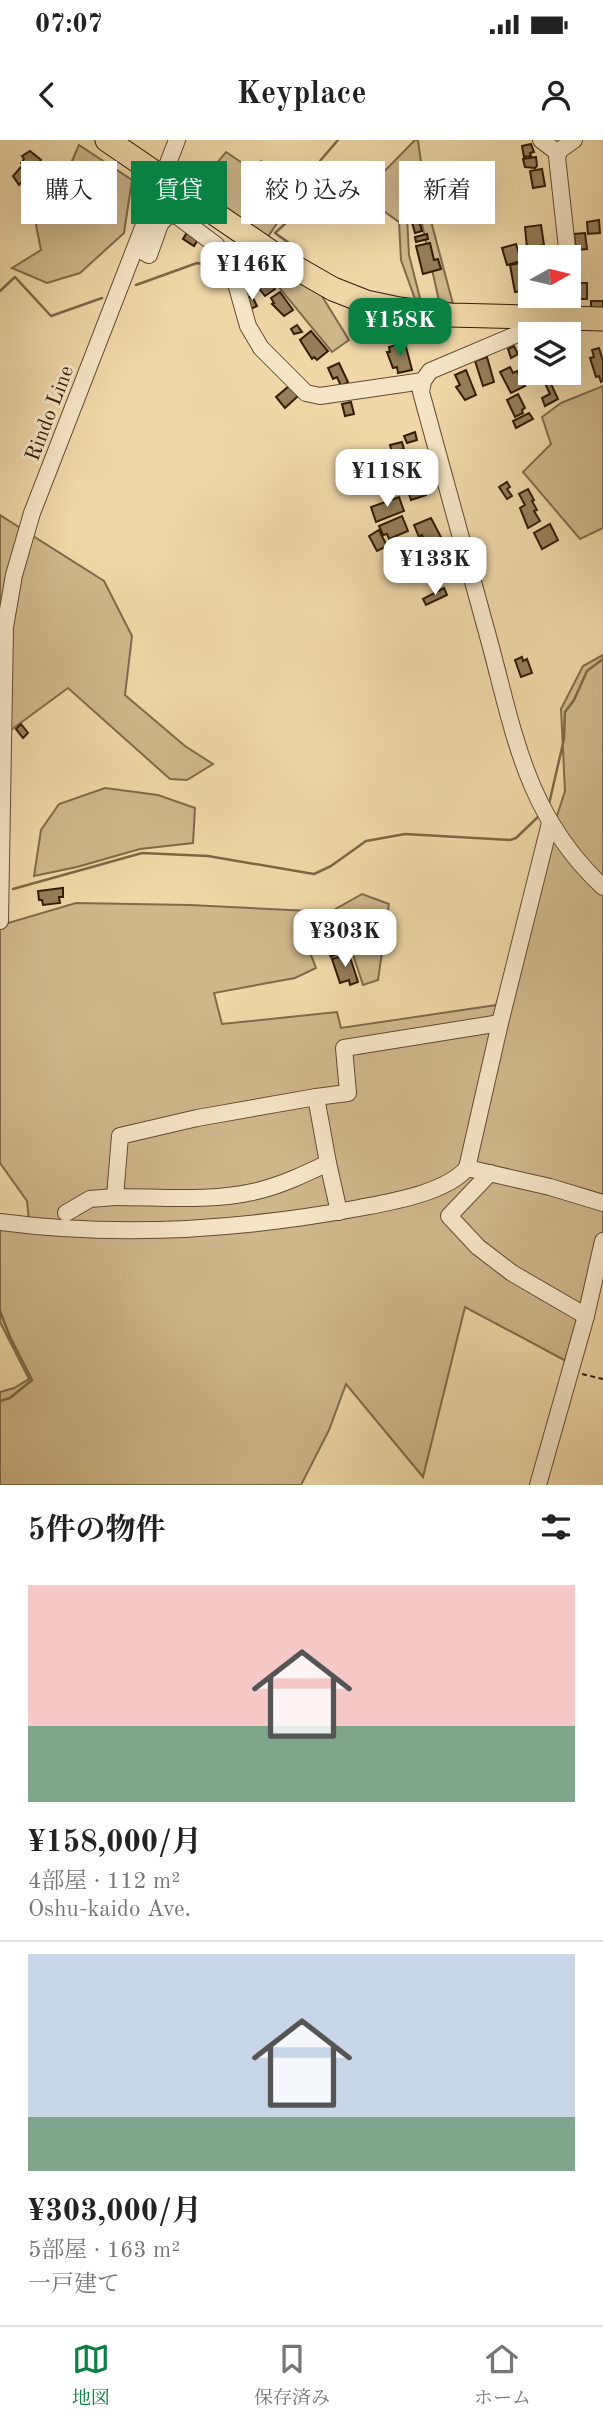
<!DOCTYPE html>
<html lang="ja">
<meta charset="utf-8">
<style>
:root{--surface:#fff;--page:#f6f6f6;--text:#222;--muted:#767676;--line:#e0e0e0;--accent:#0b8043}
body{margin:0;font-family:"Old Standard TT","Noto Serif JP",serif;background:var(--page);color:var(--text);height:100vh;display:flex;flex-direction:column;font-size:26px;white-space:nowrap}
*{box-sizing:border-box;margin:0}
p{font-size:23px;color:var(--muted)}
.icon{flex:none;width:38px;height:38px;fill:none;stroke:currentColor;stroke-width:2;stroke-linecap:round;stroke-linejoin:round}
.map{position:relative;height:1345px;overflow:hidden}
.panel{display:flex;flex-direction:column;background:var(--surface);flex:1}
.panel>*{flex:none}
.top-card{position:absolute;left:21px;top:21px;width:562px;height:63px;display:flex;gap:14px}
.needle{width:46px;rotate:82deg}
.controls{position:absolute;left:518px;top:105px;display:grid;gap:14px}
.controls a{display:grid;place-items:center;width:63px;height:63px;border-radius:0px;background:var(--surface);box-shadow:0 7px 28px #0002;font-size:35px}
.price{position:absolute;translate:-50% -60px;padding:0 16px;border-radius:14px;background:#fff;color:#222;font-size:23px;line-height:46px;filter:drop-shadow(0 2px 4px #0008)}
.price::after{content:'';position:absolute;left:50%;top:42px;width:21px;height:16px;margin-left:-10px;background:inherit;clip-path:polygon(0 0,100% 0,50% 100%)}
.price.selected{background:var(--accent);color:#fff}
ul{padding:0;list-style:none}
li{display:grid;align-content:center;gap:14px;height:371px;padding:0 28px}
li+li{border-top:2px solid var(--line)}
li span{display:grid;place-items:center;height:217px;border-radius:0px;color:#555}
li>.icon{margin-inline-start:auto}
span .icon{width:126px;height:126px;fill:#fffc;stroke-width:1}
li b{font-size:30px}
h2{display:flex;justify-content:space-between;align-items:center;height:84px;padding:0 28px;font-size:30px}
.pill{padding:0 24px;border-radius:0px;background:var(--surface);box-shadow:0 7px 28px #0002;font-size:24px;line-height:63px}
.pill.selected{background:var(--accent);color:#fff}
.status{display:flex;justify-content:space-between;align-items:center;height:49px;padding:0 35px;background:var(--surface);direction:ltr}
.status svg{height:19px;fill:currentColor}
header{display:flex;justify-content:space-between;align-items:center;height:91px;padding:0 28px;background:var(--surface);font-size:32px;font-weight:700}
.menu{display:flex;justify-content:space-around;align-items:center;height:98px;border-top:2px solid var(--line);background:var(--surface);font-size:19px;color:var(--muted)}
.menu a{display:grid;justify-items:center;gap:4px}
.menu .selected{color:var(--accent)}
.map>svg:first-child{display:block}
.green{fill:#cfb78c;stroke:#816a48;stroke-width:2}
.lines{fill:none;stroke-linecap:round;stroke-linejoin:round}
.stream{stroke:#7d6745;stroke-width:2.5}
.building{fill:#957e59;stroke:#331d04;stroke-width:2}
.minor-casing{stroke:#624c2d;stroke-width:18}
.highway-casing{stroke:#331d04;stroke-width:25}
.path{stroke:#331d04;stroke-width:2;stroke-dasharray:5 3.5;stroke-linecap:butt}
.minor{stroke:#f5e5c6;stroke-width:16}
.highway{stroke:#efd7a8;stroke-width:23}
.labels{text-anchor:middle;stroke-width:6;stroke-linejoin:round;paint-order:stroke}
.street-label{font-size:21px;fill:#331d04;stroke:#f5e5c6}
</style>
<div class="status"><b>07:07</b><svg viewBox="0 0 49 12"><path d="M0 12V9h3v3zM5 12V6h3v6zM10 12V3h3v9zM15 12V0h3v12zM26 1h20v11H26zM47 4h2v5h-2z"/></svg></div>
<header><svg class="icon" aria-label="back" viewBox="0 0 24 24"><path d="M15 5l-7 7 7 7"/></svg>Keyplace<svg class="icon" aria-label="person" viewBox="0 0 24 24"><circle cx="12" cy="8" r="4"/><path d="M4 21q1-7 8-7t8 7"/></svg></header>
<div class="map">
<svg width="603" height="1345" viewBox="0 0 603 1345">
<rect width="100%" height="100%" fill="#efd7a8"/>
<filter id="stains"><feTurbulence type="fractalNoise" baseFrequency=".00286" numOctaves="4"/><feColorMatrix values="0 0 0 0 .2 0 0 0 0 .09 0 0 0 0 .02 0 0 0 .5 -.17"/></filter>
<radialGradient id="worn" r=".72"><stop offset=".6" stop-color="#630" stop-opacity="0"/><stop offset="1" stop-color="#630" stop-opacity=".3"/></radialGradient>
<g class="green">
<polygon points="415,0 418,0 427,66 453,164 439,161 420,75 407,76 409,115 420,158 415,159 401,120 399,82 378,67 366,50"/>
<polygon points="79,5 132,40 124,93 80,133 47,143 12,128 41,110 29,50 57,55"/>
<polygon points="226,12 253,30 261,21 278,33 271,44 293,60 267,98 195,49"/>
<polygon points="271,127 320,153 349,200 332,212 264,129"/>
<polygon points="603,246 603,388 580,399 523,332 551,304 542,277 561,263"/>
<polygon points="0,375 104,441 132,496 125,555 185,606 213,624 187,640 170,639 68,548 0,598"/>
<polygon points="603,515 603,1128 566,1221 465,1167 423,1337 346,1244 329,1290 301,1345 0,1345 0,1252 14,1248 29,1239 0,1182 0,1083 29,1081 27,1061 0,1023 0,626 5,784 76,763 190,765 330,772 362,754 389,764 378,840 363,845 346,793 302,792 316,828 295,838 214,853 222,884 337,872 341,888 496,865 565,651 561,569 583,526"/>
<polygon points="105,648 158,655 195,668 193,703 140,709 77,727 34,736 41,690 59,664"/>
</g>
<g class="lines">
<g class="stream">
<polyline points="296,108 275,93 287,82 316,34 320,21 338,0"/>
<polyline points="233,119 243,114 264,126 267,125"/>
<polyline points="136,145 197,123 216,127 224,125"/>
<polyline points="0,151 15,137 51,176 102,158"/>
<polyline points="549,664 564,599 565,572 574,560 587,531 603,519"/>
<polyline points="13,749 142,713 208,716 314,734 331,726 366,701 405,694 510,700 516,698 541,674"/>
<polyline points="0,1171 10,1197 32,1240 10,1258 0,1261"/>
</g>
</g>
<g class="building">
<polygon points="531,4 534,12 530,13 531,16 524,17 522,6"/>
<polygon points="30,11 41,20 31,32 21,23 24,19 22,16"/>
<polygon points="536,17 537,26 535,28 525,27 523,19"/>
<polygon points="21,27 29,34 19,45 13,36"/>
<polygon points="542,29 545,46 533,48 530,31"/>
<polygon points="413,42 424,55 415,65 404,52"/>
<polygon points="418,77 422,91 415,93 411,79"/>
<polygon points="599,80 600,93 588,94 587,82"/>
<polygon points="541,85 544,105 527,108 525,87"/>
<polygon points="188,91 199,98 194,106 183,99"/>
<polygon points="585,93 587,109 576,110 574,94"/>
<polygon points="427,94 428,99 416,102 415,97"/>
<polygon points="430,103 434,120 438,119 441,129 423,134 416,106"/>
<polygon points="516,104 521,121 507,125 502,108"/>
<polygon points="249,121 262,139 251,146 239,128"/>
<polygon points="520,123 520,128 525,127 526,135 529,134 530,144 527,145 528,150 515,152 510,125"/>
<polygon points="267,138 275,149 265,156 257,146"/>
<polygon points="576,143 587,143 587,159 575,159"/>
<polygon points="280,152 293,170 284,176 272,164 274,163 271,158"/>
<polygon points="252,156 257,166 251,169 246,159"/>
<polygon points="550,156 562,157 561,166 554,166 554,161 550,161"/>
<rect x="591" y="161" width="12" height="9"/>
<polygon points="297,185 302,192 294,194 291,189"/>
<polygon points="390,186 410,188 410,201 389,200"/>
<polygon points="311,191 328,211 317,220 314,217 312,219 300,200"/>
<polygon points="405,203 412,230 398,233 397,227 393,228 387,212 390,212 389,207"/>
<polygon points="514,206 518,214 511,218 508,209"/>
<polygon points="599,208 603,221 603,241 601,242 599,236 596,237 590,218 594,217 592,210"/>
<polygon points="487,217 494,242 483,246 475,221"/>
<polygon points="339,223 348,242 341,246 337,237 333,239 328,228"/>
<polygon points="510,227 513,233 517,231 525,246 511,253 500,232"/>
<polygon points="466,230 476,255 465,260 456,247 460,245 455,235"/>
<polygon points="546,233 558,259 545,266 542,258 550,254 544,241 540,243 538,238"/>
<polygon points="289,246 298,256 285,268 276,257"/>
<polygon points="518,254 525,268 522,270 523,273 515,277 507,260"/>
<polygon points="351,262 354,274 345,276 342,264"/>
<polygon points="529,273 533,279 516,288 513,281"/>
<polygon points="415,292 417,300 407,303 404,296"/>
<polygon points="402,302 404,309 392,312 390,305"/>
<polygon points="411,310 414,321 399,323 396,314"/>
<polygon points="418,324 427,349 424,349 426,355 411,360 403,336 406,335 405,331 410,330 409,327"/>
<polygon points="507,342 510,347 507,349 512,356 507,359 499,347"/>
<polygon points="528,349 534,360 532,361 537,370 534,371 540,381 528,388 520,368 525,365 519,354"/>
<polygon points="399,357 404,371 376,382 371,367"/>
<polygon points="402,376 408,391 389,399 387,394 383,395 379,386"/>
<polygon points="431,378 443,401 428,408 422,395 419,397 414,385"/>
<polygon points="550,384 558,400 542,409 534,393"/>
<polygon points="379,390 387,406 377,411 369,396"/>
<polygon points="452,407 456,423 443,426 439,410"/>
<polygon points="444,448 447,455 426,465 423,459"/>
<polygon points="522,517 523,521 527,519 532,533 521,537 515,520"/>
<polygon points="21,584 28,593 23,598 16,589"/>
<polygon points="63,748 63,757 59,757 60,763 43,765 42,760 39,760 38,751"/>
<polygon points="320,795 323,804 326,803 325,800 336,796 341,812 331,817 328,811 311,814 305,798"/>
<polygon points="349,814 358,842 350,845 349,840 340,843 332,819"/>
</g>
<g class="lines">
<defs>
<g id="minor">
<polyline points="541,0 558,13"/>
<polyline points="136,108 149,115 160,84 167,76 176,75 216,105 226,119 233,133 248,186 261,208 306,253 320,256 423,241"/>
<polyline points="568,117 557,17 560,10 574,0"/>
<polyline points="569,121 570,178"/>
<path d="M 543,178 L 520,193 L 430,231 L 423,241 L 421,252 C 442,331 464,410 486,489 C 514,589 523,672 603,747"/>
<polyline points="0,781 5,487 14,435 32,373 177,0"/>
<path d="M 316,957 L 328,1023 C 305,1034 282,1045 257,1051 C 211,1062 161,1057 115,1057 L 120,996 L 197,978 Z"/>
<polyline points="316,957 348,953 344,908 500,883"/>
<polyline points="328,1023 339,1072"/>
<polyline points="467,1028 500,883 550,683"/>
<polyline points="490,1033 449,1076 478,1107 512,1133 586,1176"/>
<polyline points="66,1073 90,1059 115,1057"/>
<path d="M 0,1082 C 120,1098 240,1090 359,1068 C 390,1062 446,1053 467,1028 L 550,1047 L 603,1063"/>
<polyline points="538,1345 586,1176 603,1101"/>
</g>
<polyline id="highway" points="107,0 284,121 333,149 366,162 399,169 450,175 603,179"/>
</defs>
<use href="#minor" class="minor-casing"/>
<use href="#highway" class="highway-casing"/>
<polyline class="path" points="582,1234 603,1239"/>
<use href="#minor" class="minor"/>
<use href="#highway" class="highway"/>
</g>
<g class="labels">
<g class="street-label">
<text transform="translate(49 273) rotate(-69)" y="7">Rindo Line</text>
</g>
</g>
<rect width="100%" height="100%" filter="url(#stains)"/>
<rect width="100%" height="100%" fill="url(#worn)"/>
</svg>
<div class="controls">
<a><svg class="needle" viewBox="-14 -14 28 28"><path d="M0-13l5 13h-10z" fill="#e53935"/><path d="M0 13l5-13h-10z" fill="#767676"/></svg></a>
<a><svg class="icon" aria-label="layers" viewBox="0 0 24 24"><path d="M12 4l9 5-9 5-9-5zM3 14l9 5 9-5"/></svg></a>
</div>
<b class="price" style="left:252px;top:162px">¥146K</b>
<b class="price selected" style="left:400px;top:218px">¥158K</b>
<b class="price" style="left:387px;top:369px">¥118K</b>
<b class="price" style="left:435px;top:457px">¥133K</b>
<b class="price" style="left:345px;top:829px">¥303K</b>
<div class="top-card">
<a class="pill">購入</a>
<a class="pill selected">賃貸</a>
<a class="pill">絞り込み</a>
<a class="pill">新着</a>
</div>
</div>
<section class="panel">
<h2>5件の物件<svg class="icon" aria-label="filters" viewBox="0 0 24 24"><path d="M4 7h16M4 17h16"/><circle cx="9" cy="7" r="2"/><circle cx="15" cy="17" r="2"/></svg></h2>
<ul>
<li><span style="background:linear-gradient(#f6c9c9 65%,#7fa58c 0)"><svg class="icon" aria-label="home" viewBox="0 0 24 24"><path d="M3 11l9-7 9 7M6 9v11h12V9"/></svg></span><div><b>¥158,000/月</b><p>4部屋 · 112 m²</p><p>Oshu-kaido Ave.</p></div></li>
<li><span style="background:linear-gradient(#c9d6e8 75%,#7fa58c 0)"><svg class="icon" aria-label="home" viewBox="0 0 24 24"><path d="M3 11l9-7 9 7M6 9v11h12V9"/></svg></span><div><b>¥303,000/月</b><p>5部屋 · 163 m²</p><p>一戸建て</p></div></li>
</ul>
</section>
<nav class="menu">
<a class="selected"><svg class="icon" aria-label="map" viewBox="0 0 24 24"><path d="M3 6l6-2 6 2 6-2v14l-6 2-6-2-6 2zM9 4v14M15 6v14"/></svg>地図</a>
<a><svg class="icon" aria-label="saved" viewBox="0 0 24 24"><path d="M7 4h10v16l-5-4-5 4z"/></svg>保存済み</a>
<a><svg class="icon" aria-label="home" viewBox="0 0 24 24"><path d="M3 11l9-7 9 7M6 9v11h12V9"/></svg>ホーム</a>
</nav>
